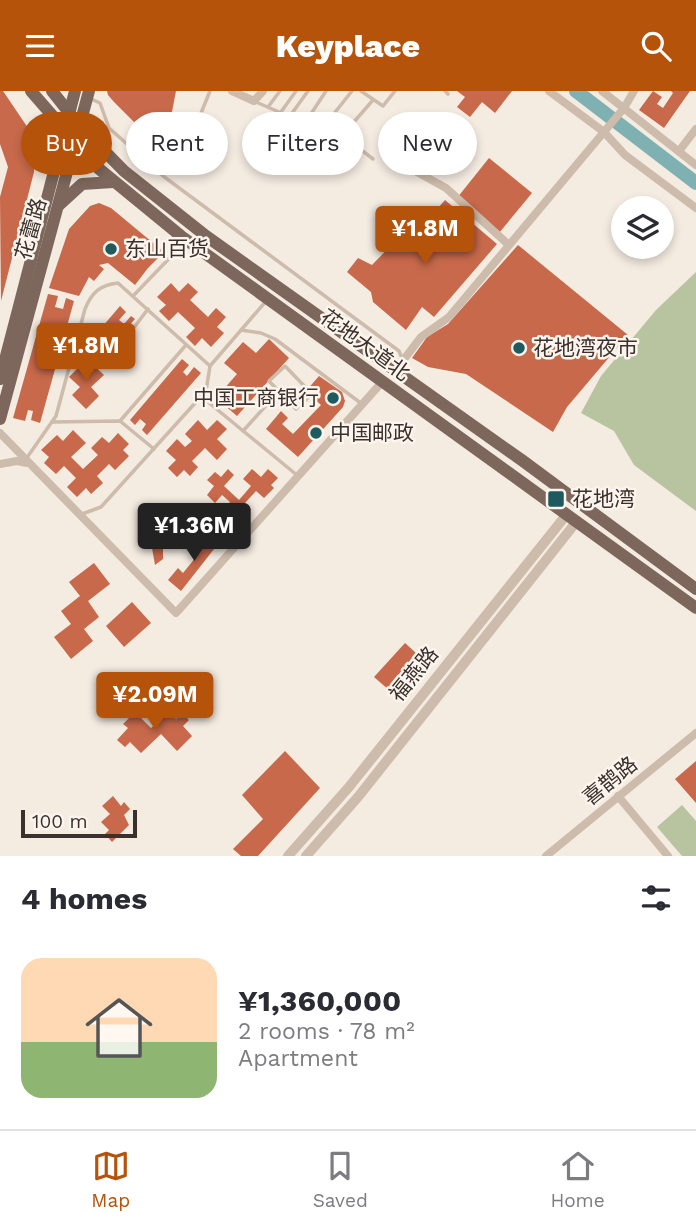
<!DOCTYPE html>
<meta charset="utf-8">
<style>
:root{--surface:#fff;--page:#f7f7f7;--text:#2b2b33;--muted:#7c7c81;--line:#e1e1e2;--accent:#b45309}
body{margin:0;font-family:"Work Sans","Noto Sans SC",sans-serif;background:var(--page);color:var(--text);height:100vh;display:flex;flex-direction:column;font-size:26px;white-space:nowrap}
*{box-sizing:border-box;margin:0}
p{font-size:23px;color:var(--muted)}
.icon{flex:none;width:38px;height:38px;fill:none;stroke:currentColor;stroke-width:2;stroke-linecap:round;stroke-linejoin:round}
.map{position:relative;height:765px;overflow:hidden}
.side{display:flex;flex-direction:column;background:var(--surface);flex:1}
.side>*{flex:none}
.hud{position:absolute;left:21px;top:21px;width:654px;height:63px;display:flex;gap:14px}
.tools{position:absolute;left:611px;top:105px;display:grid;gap:14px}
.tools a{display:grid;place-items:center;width:63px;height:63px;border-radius:50%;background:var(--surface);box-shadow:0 4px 10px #0003;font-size:35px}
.scale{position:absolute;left:21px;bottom:18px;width:116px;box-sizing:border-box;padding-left:7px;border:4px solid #3b302b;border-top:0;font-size:19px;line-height:24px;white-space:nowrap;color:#3b302b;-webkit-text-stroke:5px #fbf5ee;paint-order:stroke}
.price{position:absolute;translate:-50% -60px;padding:0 16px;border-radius:7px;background:var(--accent);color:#fff;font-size:23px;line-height:46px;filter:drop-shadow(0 2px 4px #0008)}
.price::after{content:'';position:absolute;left:50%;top:42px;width:21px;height:16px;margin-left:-10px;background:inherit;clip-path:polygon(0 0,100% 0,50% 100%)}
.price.selected{background:#222;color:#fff}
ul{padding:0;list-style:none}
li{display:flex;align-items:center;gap:21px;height:175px;padding:0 21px}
li span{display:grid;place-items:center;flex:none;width:196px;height:140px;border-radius:21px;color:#555}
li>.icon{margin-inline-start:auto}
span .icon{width:84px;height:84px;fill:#fffc;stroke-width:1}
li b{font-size:30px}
h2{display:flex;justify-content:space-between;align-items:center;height:84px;padding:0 21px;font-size:30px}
.tag{padding:0 24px;border-radius:32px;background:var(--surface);box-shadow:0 4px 10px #0003;font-size:24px;line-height:63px}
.tag.selected{background:var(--accent);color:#fff}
header{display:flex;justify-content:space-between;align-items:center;height:91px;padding:0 21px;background:var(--accent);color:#fff;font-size:32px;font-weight:800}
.tabs{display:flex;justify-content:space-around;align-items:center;height:98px;border-top:2px solid var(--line);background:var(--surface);font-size:19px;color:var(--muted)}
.tabs a{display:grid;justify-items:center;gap:4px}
.tabs .selected{color:var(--accent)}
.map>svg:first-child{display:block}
.green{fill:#b8c4a0}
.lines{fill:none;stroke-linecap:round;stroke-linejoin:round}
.river{stroke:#7fb0b2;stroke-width:14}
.building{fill:#c8694b}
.service{stroke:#cdbbac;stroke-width:3.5}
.minor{stroke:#cdbbac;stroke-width:8}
.tertiary{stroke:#cdbbac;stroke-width:10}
.primary{stroke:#7d675c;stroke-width:12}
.poi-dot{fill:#1f5a5e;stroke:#fbf5ee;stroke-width:2.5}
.labels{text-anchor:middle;stroke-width:5;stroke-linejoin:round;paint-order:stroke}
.street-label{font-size:21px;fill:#3b302b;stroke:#fbf5ee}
.poi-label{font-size:21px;fill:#3b302b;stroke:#fbf5ee;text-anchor:start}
</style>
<header><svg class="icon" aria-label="menu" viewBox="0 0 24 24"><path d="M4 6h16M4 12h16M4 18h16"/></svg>Keyplace<svg class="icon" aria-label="search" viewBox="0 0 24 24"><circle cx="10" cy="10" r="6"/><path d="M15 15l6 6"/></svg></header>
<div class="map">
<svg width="696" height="765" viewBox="0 0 696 765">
<rect width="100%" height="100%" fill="#f4ebe1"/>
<g class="green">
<polygon points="696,181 696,420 634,374 614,340 581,322 601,285 656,219"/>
<polygon points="682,714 696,730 696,765 682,765 657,736"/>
</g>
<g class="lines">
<polyline class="river" points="576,0 696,92"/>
</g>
<g class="building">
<polygon points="0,0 3,0 26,34 36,60 34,81 1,210 0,106 8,76 0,53"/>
<polygon points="107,0 176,0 165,57 151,48 114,11 108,4"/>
<polygon points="457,0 512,0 495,22 482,11 470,26 457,16 465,6"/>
<polygon points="653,0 662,6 657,13 663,17 673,2 671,0 690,0 664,37 639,19"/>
<polygon points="489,67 532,102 499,142 457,107"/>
<polygon points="445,109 497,153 434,226 422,216 406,239 373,211 371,201 347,181 358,167 372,174 404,141 412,147"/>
<polygon points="99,112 111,117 164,161 148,177 135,194 108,172 99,174 104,178 94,190 89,186 79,205 49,197 69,138 90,115"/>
<polygon points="518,154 628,244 567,316 553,341 466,283 428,276 412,267 427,246 448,233"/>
<polygon points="171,192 179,201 188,192 198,201 190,209 208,226 216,217 226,226 217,236 224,242 211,256 202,247 195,255 186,246 195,237 178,221 169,230 159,220 166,214 157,206"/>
<polygon points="48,203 58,205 55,216 63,218 66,207 74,210 40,332 31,329 33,320 28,319 25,330 13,327"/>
<polygon points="120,215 126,221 119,229 124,233 131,225 135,228 102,264 96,257 91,262 85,256"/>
<polygon points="269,248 289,267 237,325 216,307 237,283 224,272 243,251 256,262"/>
<polygon points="87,268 104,284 91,296 99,305 86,318 72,304 80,296 69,286"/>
<polygon points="182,268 189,274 183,281 187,285 194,276 201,282 147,344 142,339 146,333 140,328 135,334 130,329"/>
<polygon points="319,285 342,301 345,310 343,316 298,366 266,338 281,320 288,327 282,333 293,343 321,314 306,300"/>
<polygon points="198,329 207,339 217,329 227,338 217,348 227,358 217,369 205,357 192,370 198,376 190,385 184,379 177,386 168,377 176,369 166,360 177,348 185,356 192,350 185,343"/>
<polygon points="73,339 86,352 71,366 83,378 98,364 91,357 102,346 109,352 118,342 129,353 123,359 129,365 115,379 109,373 97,385 103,392 91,403 86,397 77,406 67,396 76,387 64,375 56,383 44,372 49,366 41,359 57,344 63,350"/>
<polygon points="228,378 234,384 224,395 239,409 251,395 243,388 252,378 261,386 268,378 278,387 271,394 274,397 264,407 256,400 245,412 251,418 244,427 238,422 231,430 221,421 230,411 222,404 215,412 207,404 214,395 207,389 215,381 221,386"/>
<polygon points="172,441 169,451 163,455 163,468 155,474 152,457 162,444"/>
<polygon points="201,444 207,449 209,446 218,453 181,500 168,489 178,477 183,482 200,461 193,455"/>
<polygon points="94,472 110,493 88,510 99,526 84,538 93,550 71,568 54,546 71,533 61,520 80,505 69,491"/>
<polygon points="132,511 151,532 124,556 106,535"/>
<polygon points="405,552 427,572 397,606 374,586"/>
<polygon points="169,620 176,628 182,622 189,629 183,635 192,645 177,660 161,643 141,662 130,651 125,656 117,649 128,637 123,633 135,621 151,637"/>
<polygon points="285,660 320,697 258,765 241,765 233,758 263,728 242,704"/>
<polygon points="696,670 696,712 675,688"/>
<polygon points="113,705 121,715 124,711 130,718 124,724 129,734 112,751 105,743 109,739 101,731 110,723 102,715"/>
</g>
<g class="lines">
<g class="service">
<polyline points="361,0 383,15 395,0"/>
<polyline points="445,0 448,3"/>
<polyline points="89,7 100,12 109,37 163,85 399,260 402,267"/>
<polyline points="256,11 355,54 373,68"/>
<polyline points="268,16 280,0"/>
<polyline points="281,21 296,0"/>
<polyline points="290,25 308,0"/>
<polyline points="305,32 326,0"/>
<polyline points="321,39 352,0"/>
<polyline points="340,47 373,9"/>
<polyline points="186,59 210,0"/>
<polyline points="133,205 185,151"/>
<polyline points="241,239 261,242 275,248 362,313"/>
<polyline points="74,259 102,267 117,259 148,218"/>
<polygon points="285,275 312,303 296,318 269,290"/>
<polyline points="202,306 298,385"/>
<polyline points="120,330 186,254"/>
<polyline points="52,331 120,330 154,358"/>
<polyline points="243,340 279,300"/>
<path d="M 26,368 L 56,325 L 85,218 C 92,201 100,194 118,192 L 210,275"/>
<polyline points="82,423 101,416 206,300 210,275 267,209"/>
</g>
<g class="minor">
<polyline points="232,0 254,10 263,0"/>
<polyline points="549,0 604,41 625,64 696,117"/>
<polyline points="602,0 696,74"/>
<polyline points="679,60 696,38"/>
<polyline points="417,81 446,97 509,154"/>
<polyline points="395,280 421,246 449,226 624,17 634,0"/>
<polyline points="0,342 176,522 383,290"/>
<polyline points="0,373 17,370 27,372"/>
<polyline points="618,705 668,765"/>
<polyline points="546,765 696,642"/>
</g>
<g class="tertiary">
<polyline points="288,765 349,696 567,423"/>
<polyline points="306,765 358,706 577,430"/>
</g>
<g class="primary">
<polyline points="31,0 98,77 181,145 696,517"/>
<polyline points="52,0 79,34 124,80 206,145 523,370 696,498"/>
<polyline points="59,114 82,93 113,91"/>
<polyline points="0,288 75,0"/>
<polyline points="0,328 89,0"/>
</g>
</g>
<g class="poi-dot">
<circle cx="111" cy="158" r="7"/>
<circle cx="519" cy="257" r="7"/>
<circle cx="333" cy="307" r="7"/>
<circle cx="316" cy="342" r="7"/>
<rect x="547" y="399" width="18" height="18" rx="3.5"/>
</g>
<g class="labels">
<g class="street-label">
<text transform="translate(31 138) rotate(-74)" y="7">花蕾路</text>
<text transform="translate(365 254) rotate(36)" y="7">花地大道北</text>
<text transform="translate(414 583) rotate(-51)" y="7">福燕路</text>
<text transform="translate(610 690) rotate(-39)" y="7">喜鹊路</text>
</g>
<g class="poi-label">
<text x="125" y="165">东山百货</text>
<text x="533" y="264">花地湾夜市</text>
<text x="319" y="314" text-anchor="end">中国工商银行</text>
<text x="330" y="349">中国邮政</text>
<text x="572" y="415">花地湾</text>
</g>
</g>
</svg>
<div class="tools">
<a><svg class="icon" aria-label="layers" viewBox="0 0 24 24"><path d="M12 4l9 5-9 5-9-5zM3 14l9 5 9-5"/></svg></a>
</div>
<div class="scale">100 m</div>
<b class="price" style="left:425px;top:175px">¥1.8M</b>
<b class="price" style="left:86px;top:292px">¥1.8M</b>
<b class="price selected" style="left:194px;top:472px">¥1.36M</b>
<b class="price" style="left:155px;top:641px">¥2.09M</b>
<div class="hud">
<a class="tag selected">Buy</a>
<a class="tag">Rent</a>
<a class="tag">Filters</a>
<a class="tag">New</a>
</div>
</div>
<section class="side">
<h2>4 homes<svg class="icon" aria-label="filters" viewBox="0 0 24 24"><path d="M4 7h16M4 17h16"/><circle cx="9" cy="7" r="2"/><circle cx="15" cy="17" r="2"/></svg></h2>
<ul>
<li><span style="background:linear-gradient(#ffd9b3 60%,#8fb573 0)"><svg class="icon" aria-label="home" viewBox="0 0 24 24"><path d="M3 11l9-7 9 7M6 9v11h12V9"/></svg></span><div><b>¥1,360,000</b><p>2 rooms · 78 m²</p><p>Apartment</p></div></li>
</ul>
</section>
<nav class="tabs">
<a class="selected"><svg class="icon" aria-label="map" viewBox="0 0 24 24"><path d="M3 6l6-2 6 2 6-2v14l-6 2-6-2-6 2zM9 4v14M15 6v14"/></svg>Map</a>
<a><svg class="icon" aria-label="saved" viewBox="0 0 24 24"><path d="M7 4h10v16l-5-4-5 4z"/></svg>Saved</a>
<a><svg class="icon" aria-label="home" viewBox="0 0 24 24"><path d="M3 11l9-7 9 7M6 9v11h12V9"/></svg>Home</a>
</nav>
